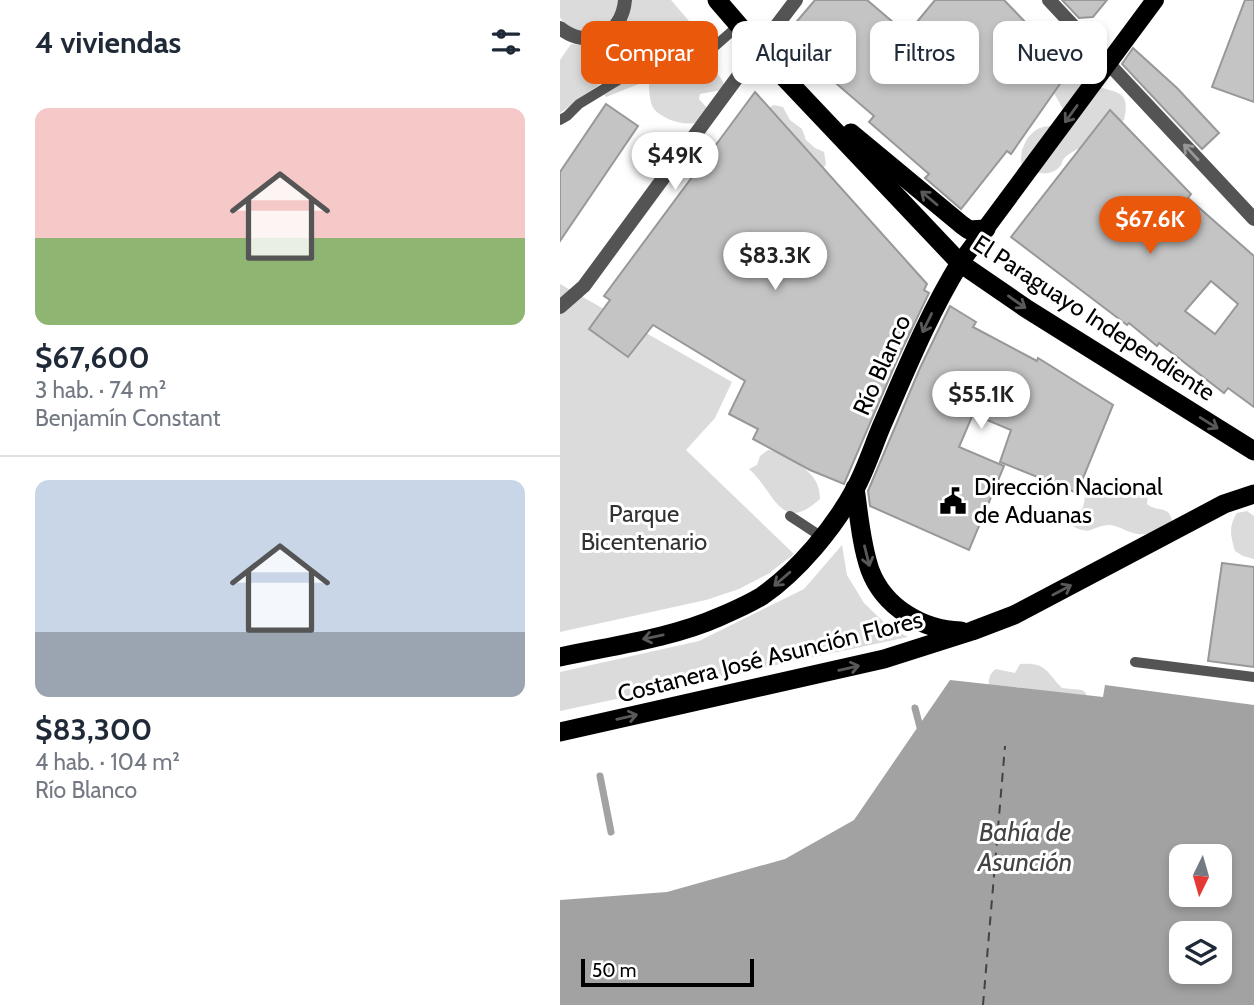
<!DOCTYPE html>
<html lang="es">
<meta charset="utf-8">
<style>
:root{--surface:#fff;--page:#f6f6f7;--text:#1f2937;--muted:#747a83;--line:#e0e1e3;--accent:#ea580c}
body{margin:0;font-family:Cabin,sans-serif;background:var(--page);color:var(--text);height:100vh;display:flex;flex-direction:column;font-size:26px;white-space:nowrap}
*{box-sizing:border-box;margin:0}
p{font-size:23px;color:var(--muted)}
.icon{flex:none;width:38px;height:38px;fill:none;stroke:currentColor;stroke-width:2;stroke-linecap:round;stroke-linejoin:round}
.map{position:relative;flex:1;overflow:hidden}
.panel{display:flex;flex-direction:column;background:var(--surface);width:560px}
.panel>*{flex:none}
.top-card{position:absolute;left:21px;top:21px;width:567px;height:63px;display:flex;gap:14px}
.needle{width:46px;rotate:185deg}
.fabs{position:absolute;left:609px;top:844px;display:grid;gap:14px}
.fabs a{display:grid;place-items:center;width:63px;height:63px;border-radius:14px;background:var(--surface);box-shadow:0 4px 10px #0003;font-size:35px}
.scale{position:absolute;left:21px;bottom:18px;width:173px;box-sizing:border-box;padding-left:7px;border:4px solid #000;border-top:0;font-size:19px;line-height:24px;white-space:nowrap;color:#000;-webkit-text-stroke:5px #fff;paint-order:stroke}
.price{position:absolute;translate:-50% -60px;padding:0 16px;border-radius:24px;background:#fff;color:#222;font-size:23px;line-height:46px;filter:drop-shadow(0 2px 4px #0008)}
.price::after{content:'';position:absolute;left:50%;top:42px;width:21px;height:16px;margin-left:-10px;background:inherit;clip-path:polygon(0 0,100% 0,50% 100%)}
.price.selected{background:var(--accent);color:#fff}
ul{padding:0;list-style:none}
li{display:grid;align-content:center;gap:14px;height:371px;padding:0 35px}
li+li{border-top:2px solid var(--line)}
li span{display:grid;place-items:center;height:217px;border-radius:14px;color:#555}
li>.icon{margin-inline-start:auto}
span .icon{width:126px;height:126px;fill:#fffc;stroke-width:1}
li b{font-size:30px}
h2{display:flex;justify-content:space-between;align-items:center;height:84px;padding:0 35px;font-size:30px}
.chip{padding:0 24px;border-radius:14px;background:var(--surface);box-shadow:0 4px 10px #0003;font-size:24px;line-height:63px}
.chip.selected{background:var(--accent);color:#fff}
main{display:flex;flex:1;min-height:0}
.map>svg:first-child{display:block}
.green{fill:#dbdbdb}
.water{fill:#a2a2a2;fill-rule:evenodd}
.lines{fill:none;stroke-linecap:round;stroke-linejoin:round}
.stream{stroke:#a2a2a2;stroke-width:7}
.ferry{stroke:#434343;stroke-width:2;stroke-dasharray:9 7;stroke-linecap:butt}
.building{fill:#c4c4c4;stroke:#989898;stroke-width:2;fill-rule:evenodd}
.service{stroke:#545454;stroke-width:10}
.pedestrian{stroke:#545454;stroke-width:14}
.minor{stroke:#545454;stroke-width:14}
.primary{stroke:#000;stroke-width:18}
.trunk{stroke:#000;stroke-width:19}
.oneway{stroke:#595959}
.oneway2{stroke:#989898}
.labels{text-anchor:middle;stroke-width:6;stroke-linejoin:round;paint-order:stroke}
.street-label{font-size:24px;fill:#000;stroke:#fff}
.poi-label{font-size:24px;fill:#000;stroke:#fff;text-anchor:start}
.park-label{font-size:24px;fill:#323232;stroke:#fff}
.water-label{font-size:26px;font-style:italic;fill:#434343;stroke:#fff}
</style>
<main>
<section class="panel">
<h2>4 viviendas<svg class="icon" aria-label="filters" viewBox="0 0 24 24"><path d="M4 7h16M4 17h16"/><circle cx="9" cy="7" r="2"/><circle cx="15" cy="17" r="2"/></svg></h2>
<ul>
<li><span style="background:linear-gradient(#f6c9c9 60%,#8fb573 0)"><svg class="icon" aria-label="home" viewBox="0 0 24 24"><path d="M3 11l9-7 9 7M6 9v11h12V9"/></svg></span><div><b>$67,600</b><p>3 hab. · 74 m²</p><p>Benjamín Constant</p></div></li>
<li><span style="background:linear-gradient(#c9d6e8 70%,#9aa5b1 0)"><svg class="icon" aria-label="home" viewBox="0 0 24 24"><path d="M3 11l9-7 9 7M6 9v11h12V9"/></svg></span><div><b>$83,300</b><p>4 hab. · 104 m²</p><p>Río Blanco</p></div></li>
</ul>
</section>
<div class="map">
<svg width="694" height="1005" viewBox="0 0 694 1005">
<rect width="100%" height="100%" fill="#fff"/>
<g class="green">
<path d="M 0,0 L 58,0 C 56,26 30,44 7,25 C 5,23 1,20 0,17 C 0,12 0,5 0,0 Z"/>
<polygon points="69,0 111,0 146,41 135,49 72,67 47,79 0,113 0,60 11,44 30,45"/>
<path d="M 134,63 C 149,65 161,73 165,87 L 162,90 L 140,94 L 139,99 L 149,110 C 145,115 143,120 137,122 C 125,127 102,119 94,109 C 89,102 89,88 89,80 L 46,97 L 44,95 L 63,83 L 114,66 Z"/>
<path d="M 506,71 C 517,73 522,79 532,84 C 553,94 572,87 564,120 L 522,150 L 517,149 C 513,152 506,155 503,160 C 502,161 502,164 501,165 C 492,178 474,173 463,168 C 457,154 466,134 480,128 C 484,126 489,127 492,125 C 496,123 501,115 504,111 L 493,91 Z"/>
<polygon points="214,105 223,107 230,120 242,129 246,140 255,148 264,152 266,164 262,171 208,108"/>
<polygon points="0,284 172,382 155,418 126,450 234,554 208,574 179,589 146,600 0,632"/>
<path d="M 208,450 L 229,453 C 242,471 260,473 260,499 C 220,536 214,490 189,469 L 197,465 L 200,456 Z"/>
<path d="M 559,486 L 579,489 L 588,494 L 587,504 C 597,513 611,504 612,523 L 606,530 C 597,532 586,535 578,534 C 568,533 560,526 550,525 C 533,525 531,537 513,526 L 511,522 C 514,516 520,512 523,507 C 527,495 521,492 536,488 C 543,493 550,497 555,487 Z"/>
<path d="M 687,511 L 694,516 L 694,559 L 683,556 L 675,551 C 671,536 668,527 677,513 Z"/>
<polygon points="282,545 287,575 304,603 329,627 348,637 0,711 0,672 139,641 244,589"/>
<path d="M 460,664 C 487,662 486,672 502,688 L 522,690 L 526,693 L 526,698 L 467,690 L 458,687 L 453,689 L 429,686 C 428,679 430,673 436,669 L 455,673 Z"/>
</g>
<path class="water" d="M 390,680 L 543,697 L 545,685 L 694,705 L 694,1005 L 0,1005 L 0,900 L 107,892 L 225,859 L 294,820 ZM 621,856 L 660,856 L 660,894 L 621,894 ZM 621,933 L 660,933 L 660,971 L 621,971 Z"/>
<g class="lines">
<g class="stream">
<polyline points="355,708 361,731"/>
<polyline points="40,776 51,832"/>
</g>
<polyline class="ferry" points="423,1005 445,746"/>
</g>
<g class="building">
<polygon points="255,0 307,0 347,34 375,0 444,0 499,57 509,71 451,154 447,151 401,209 365,178 369,174 309,122 314,116 249,60 247,63 221,40"/>
<polygon points="502,0 547,0 533,17 519,18"/>
<polygon points="685,0 694,0 694,102 652,87"/>
<polygon points="573,48 617,88 659,133 642,149 562,64"/>
<polygon points="195,92 367,284 364,290 369,293 338,358 284,484 250,470 193,439 198,429 169,414 185,381 93,325 68,357 29,329 50,300 44,296"/>
<polygon points="46,104 78,126 0,241 0,172"/>
<path d="M 550,110 L 631,194 L 628,198 L 694,256 L 694,407 L 668,388 L 664,393 L 599,343 L 597,346 L 569,323 L 567,325 L 451,237 ZM 651,281 L 678,304 L 655,334 L 625,311 Z"/>
<polygon points="390,306 416,322 413,327 477,361 478,358 553,405 517,493 440,462 451,430 413,414 399,447 444,466 409,550 310,506 308,491 360,368"/>
<polygon points="662,563 694,567 694,667 648,661"/>
</g>
<g class="lines">
<g class="service">
<polyline points="0,120 7,116 19,104 65,76 141,54 154,47 179,25"/>
<polyline points="230,516 262,537"/>
<polyline points="575,662 694,677"/>
</g>
<path class="pedestrian" d="M 0,28 C 28,50 62,36 65,0"/>
<g class="minor">
<polyline points="489,0 694,219"/>
<polyline points="0,307 24,286 182,71 236,0"/>
</g>
<polyline class="primary" points="400,263 595,0"/>
<g class="trunk">
<polyline points="157,0 220,73 400,263 467,309 694,451"/>
<polyline points="291,133 402,225 409,230 426,229"/>
<path d="M 295,488 C 299,515 301,544 310,570 C 324,607 362,630 401,631"/>
<path d="M 0,657 C 51,646 112,638 159,617 C 173,611 189,604 202,596 C 238,571 274,528 295,489 C 306,469 313,446 322,425 C 346,370 368,315 400,263"/>
<polyline points="0,732 324,659 412,631 454,615 664,504 694,494"/>
</g>
</g>
<defs><path id="oneway-shaft" d="M-6 0H5M1.5-3L5.5 0L1.5 3" fill="none" stroke-width="1.6" stroke-linecap="round" stroke-linejoin="round" transform="scale(1.75)"/></defs>
<g class="oneway">
<use href="#oneway-shaft" transform="translate(511 114) rotate(126)"/>
<use href="#oneway-shaft" transform="translate(369 198) rotate(-140)"/>
<use href="#oneway-shaft" transform="translate(457 302) rotate(35)"/>
<use href="#oneway-shaft" transform="translate(367 323) rotate(116)"/>
<use href="#oneway-shaft" transform="translate(649 423) rotate(32)"/>
<use href="#oneway-shaft" transform="translate(307 556) rotate(76)"/>
<use href="#oneway-shaft" transform="translate(222 579) rotate(139)"/>
<use href="#oneway-shaft" transform="translate(502 590) rotate(-28)"/>
<use href="#oneway-shaft" transform="translate(93 637) rotate(168)"/>
<use href="#oneway-shaft" transform="translate(289 668) rotate(-13)"/>
<use href="#oneway-shaft" transform="translate(67 717) rotate(-13)"/>
</g>
<use class="oneway2" href="#oneway-shaft" transform="translate(631 152) rotate(-133)"/>
<defs>
<symbol id="civic-bare" viewBox="-9 -9 18 18"><path d="M-.6-6.5H3V-4.5H.6V-3L4-1V1h2V6H-6V1h2V-1L-.6-3ZM-1.2 2.5V6h2.4V2.5Z" fill="#000" stroke="#fff" stroke-width="2.5" paint-order="stroke"/></symbol>
</defs>
<g fill-rule="evenodd">
<use href="#civic-bare" x="374" y="482" width="38" height="38"/>
</g>
<g class="labels">
<g class="street-label">
<text transform="translate(534 318) rotate(33)" y="8">El Paraguayo Independiente</text>
<text transform="translate(322 365) rotate(-66)" y="8">Río Blanco</text>
<text transform="translate(210 657) rotate(-14)" y="8">Costanera José Asunción Flores</text>
</g>
<g class="poi-label">
<text x="414" y="495">Dirección Nacional<tspan x="414" dy="28">de Aduanas</tspan></text>
</g>
<g class="park-label">
<text x="84" y="522">Parque<tspan x="84" dy="28">Bicentenario</tspan></text>
</g>
<g class="water-label">
<text x="465" y="841">Bahía de<tspan x="465" dy="30">Asunción</tspan></text>
</g>
</g>
</svg>
<div class="fabs">
<a><svg class="needle" viewBox="-14 -14 28 28"><path d="M0-13l5 13h-10z" fill="#e53935"/><path d="M0 13l5-13h-10z" fill="#747a83"/></svg></a>
<a><svg class="icon" aria-label="layers" viewBox="0 0 24 24"><path d="M12 4l9 5-9 5-9-5zM3 14l9 5 9-5"/></svg></a>
</div>
<div class="scale">50 m</div>
<b class="price" style="left:115px;top:192px">$49K</b>
<b class="price selected" style="left:590px;top:256px">$67.6K</b>
<b class="price" style="left:215px;top:292px">$83.3K</b>
<b class="price" style="left:421px;top:431px">$55.1K</b>
<div class="top-card">
<a class="chip selected">Comprar</a>
<a class="chip">Alquilar</a>
<a class="chip">Filtros</a>
<a class="chip">Nuevo</a>
</div>
</div>
</main>
